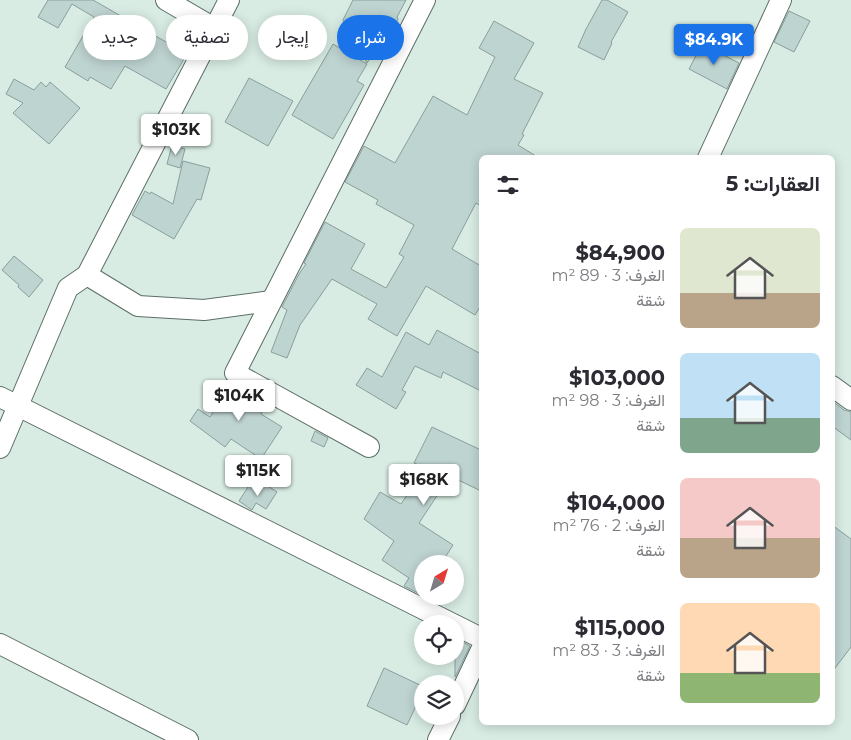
<!DOCTYPE html>
<html lang="ar">
<meta charset="utf-8">
<style>
:root{--surface:#fff;--page:#f7f7f7;--text:#2b2b33;--muted:#7c7c81;--accent:#1a73e8}
body{margin:0;font-family:Montserrat,Vazirmatn,sans-serif;background:var(--page);color:var(--text);direction:rtl;height:100vh;display:flex;flex-direction:column;font-size:19px;white-space:nowrap}
*{box-sizing:border-box;margin:0}
p{font-size:16px;color:var(--muted)}
.icon{flex:none;width:28px;height:28px;fill:none;stroke:currentColor;stroke-width:2;stroke-linecap:round;stroke-linejoin:round}
.map{position:relative;flex:1;overflow:hidden;direction:ltr}
.details{position:absolute;left:479px;top:155px;width:356px;height:570px;display:flex;flex-direction:column;background:var(--surface);border-radius:8px;box-shadow:0 2px 12px #0003;direction:rtl}
.details>*{flex:none}
.top-card{position:absolute;left:15px;top:15px;width:389px;height:45px;direction:rtl;display:flex;gap:10px}
.needle{width:32px;rotate:38deg}
.tools{position:absolute;left:414px;top:555px;display:grid;gap:10px}
.tools a{display:grid;place-items:center;width:50px;height:50px;border-radius:50%;background:var(--surface);box-shadow:0 2px 12px #0003;font-size:25px}
.price{position:absolute;translate:-50% -42px;padding:0 11px;border-radius:5px;background:#fff;color:#222;font-size:16px;line-height:32px;filter:drop-shadow(0 1px 2px #0008)}
.price::after{content:'';position:absolute;left:50%;top:30px;width:15px;height:11px;margin-left:-8px;background:inherit;clip-path:polygon(0 0,100% 0,50% 100%)}
.price.on{background:var(--accent);color:#fff}
ul{padding:0;list-style:none}
li{display:flex;align-items:center;gap:15px;height:125px;padding:0 15px}
li span{display:grid;place-items:center;flex:none;width:140px;height:100px;border-radius:8px;color:#555}
li>.icon{margin-inline-start:auto}
span .icon{width:60px;height:60px;fill:#fffc;stroke-width:1}
li b{font-size:21px}
h2{display:flex;justify-content:space-between;align-items:center;height:60px;padding:0 15px;font-size:21px}
.tag{padding:0 18px;border-radius:22px;background:var(--surface);box-shadow:0 2px 12px #0003;font-size:18px;line-height:45px}
.tag.on{background:var(--accent);color:#fff}
.map>svg:first-child{display:block}
.building{fill:#bed4d1;stroke:#8a9f9c}
.lines{fill:none;stroke-linecap:round;stroke-linejoin:round}
.minor-casing{stroke:#5c6e66;stroke-width:22}
.minor{stroke:#fff;stroke-width:20}
</style>
<div class="map">
<svg width="851" height="740" viewBox="0 0 851 740">
<rect width="100%" height="100%" fill="#d8ece3"/>
<g class="building">
<polygon points="48,0 93,0 187,54 166,89 125,66 111,89 90,77 88,81 65,67 94,17 72,4 58,28 38,17"/>
<polygon points="353,0 406,0 397,17 398,19 381,52 376,49 367,63 343,20"/>
<polygon points="602,0 607,0 628,12 611,42 612,43 604,60 578,47 586,29"/>
<polygon points="789,11 810,21 794,52 774,42"/>
<polygon points="494,21 534,43 514,79 543,93 522,134 524,135 518,145 539,158 481,158 481,206 476,203 452,249 481,266 481,305 475,315 426,286 397,336 368,319 377,304 332,279 300,325 287,358 271,352 287,310 282,307 299,274 306,264 304,263 325,222 365,244 351,269 386,288 404,257 399,254 414,225 376,204 378,200 345,182 364,146 395,163 433,96 467,115 495,57 479,48"/>
<polygon points="333,44 367,64 357,81 364,85 333,139 292,115"/>
<polygon points="702,44 739,63 727,89 689,69"/>
<polygon points="249,78 293,101 268,146 225,122"/>
<polygon points="14,79 34,90 41,82 46,87 50,82 80,108 49,144 13,113 23,103 6,94"/>
<polygon points="172,145 185,149 180,168 167,164"/>
<polygon points="183,161 210,168 201,200 197,199 174,239 132,215 145,191 150,194 151,192 173,204"/>
<polygon points="14,256 43,280 29,297 18,287 19,285 2,270"/>
<polygon points="437,330 481,354 481,391 443,372 441,378 415,366 402,390 406,392 396,409 356,385 367,368 382,377 406,332 429,345"/>
<polygon points="231,384 267,404 261,414 282,427 261,459 231,439 225,447 190,421 198,409 210,417"/>
<polygon points="832,401 844,410 851,412 851,440 832,426"/>
<polygon points="432,427 481,450 481,491 450,476 419,523 453,545 441,564 422,564 422,595 404,586 409,578 382,560 394,541 364,519 380,492 401,504 425,468 414,463"/>
<polygon points="315,431 328,438 324,447 311,441"/>
<polygon points="250,484 260,491 265,484 277,492 266,509 256,503 252,510 239,501"/>
<polygon points="832,525 851,539 851,647 832,672"/>
<polygon points="455,638 470,646 455,677"/>
<polygon points="384,668 422,686 422,693 407,725 367,706"/>
</g>
<g class="lines">
<defs>
<g id="minor">
<polyline points="166,0 214,28"/>
<polyline points="229,0 87,275 138,306 204,310 271,301"/>
<polyline points="708,158 781,0"/>
<polyline points="832,386 851,400"/>
<polyline points="0,397 453,624"/>
<polyline points="369,447 235,373 425,0"/>
<polyline points="0,448 68,288 87,275"/>
<polyline points="455,625 481,638"/>
<polyline points="0,644 188,740"/>
<polyline points="455,705 481,650"/>
<polyline points="438,740 450,716"/>
</g>
</defs>
<use href="#minor" class="minor-casing"/>
<use href="#minor" class="minor"/>
</g>
</svg>
<div class="tools">
<a><svg class="needle" viewBox="-14 -14 28 28"><path d="M0-13l5 13h-10z" fill="#e53935"/><path d="M0 13l5-13h-10z" fill="#7c7c81"/></svg></a>
<a><svg class="icon" aria-label="locate" viewBox="0 0 24 24"><circle cx="12" cy="12" r="6"/><path d="M12 2v4M12 18v4M2 12h4M18 12h4"/></svg></a>
<a><svg class="icon" aria-label="layers" viewBox="0 0 24 24"><path d="M12 4l9 5-9 5-9-5zM3 14l9 5 9-5"/></svg></a>
</div>
<b class="price on" style="left:714px;top:66px">$84.9K</b>
<b class="price" style="left:176px;top:156px">$103K</b>
<b class="price" style="left:239px;top:422px">$104K</b>
<b class="price" style="left:258px;top:497px">$115K</b>
<b class="price" style="left:424px;top:506px">$168K</b>
<div class="top-card">
<a class="tag on">شراء</a>
<a class="tag">إيجار</a>
<a class="tag">تصفية</a>
<a class="tag">جديد</a>
</div>
<section class="details">
<h2>العقارات: 5<svg class="icon" aria-label="filters" viewBox="0 0 24 24"><path d="M4 7h16M4 17h16"/><circle cx="9" cy="7" r="2"/><circle cx="15" cy="17" r="2"/></svg></h2>
<ul>
<li><span style="background:linear-gradient(#dfe7d0 65%,#b9a48a 0)"><svg class="icon" aria-label="home" viewBox="0 0 24 24"><path d="M3 11l9-7 9 7M6 9v11h12V9"/></svg></span><div><b>$84,900</b><p>الغرف: 3 · 89 m²</p><p>شقة</p></div></li>
<li><span style="background:linear-gradient(#bfe0f5 65%,#7fa58c 0)"><svg class="icon" aria-label="home" viewBox="0 0 24 24"><path d="M3 11l9-7 9 7M6 9v11h12V9"/></svg></span><div><b>$103,000</b><p>الغرف: 3 · 98 m²</p><p>شقة</p></div></li>
<li><span style="background:linear-gradient(#f6c9c9 60%,#b9a48a 0)"><svg class="icon" aria-label="home" viewBox="0 0 24 24"><path d="M3 11l9-7 9 7M6 9v11h12V9"/></svg></span><div><b>$104,000</b><p>الغرف: 2 · 76 m²</p><p>شقة</p></div></li>
<li><span style="background:linear-gradient(#ffd9b3 70%,#8fb573 0)"><svg class="icon" aria-label="home" viewBox="0 0 24 24"><path d="M3 11l9-7 9 7M6 9v11h12V9"/></svg></span><div><b>$115,000</b><p>الغرف: 3 · 83 m²</p><p>شقة</p></div></li>
</ul>
</section>
</div>
